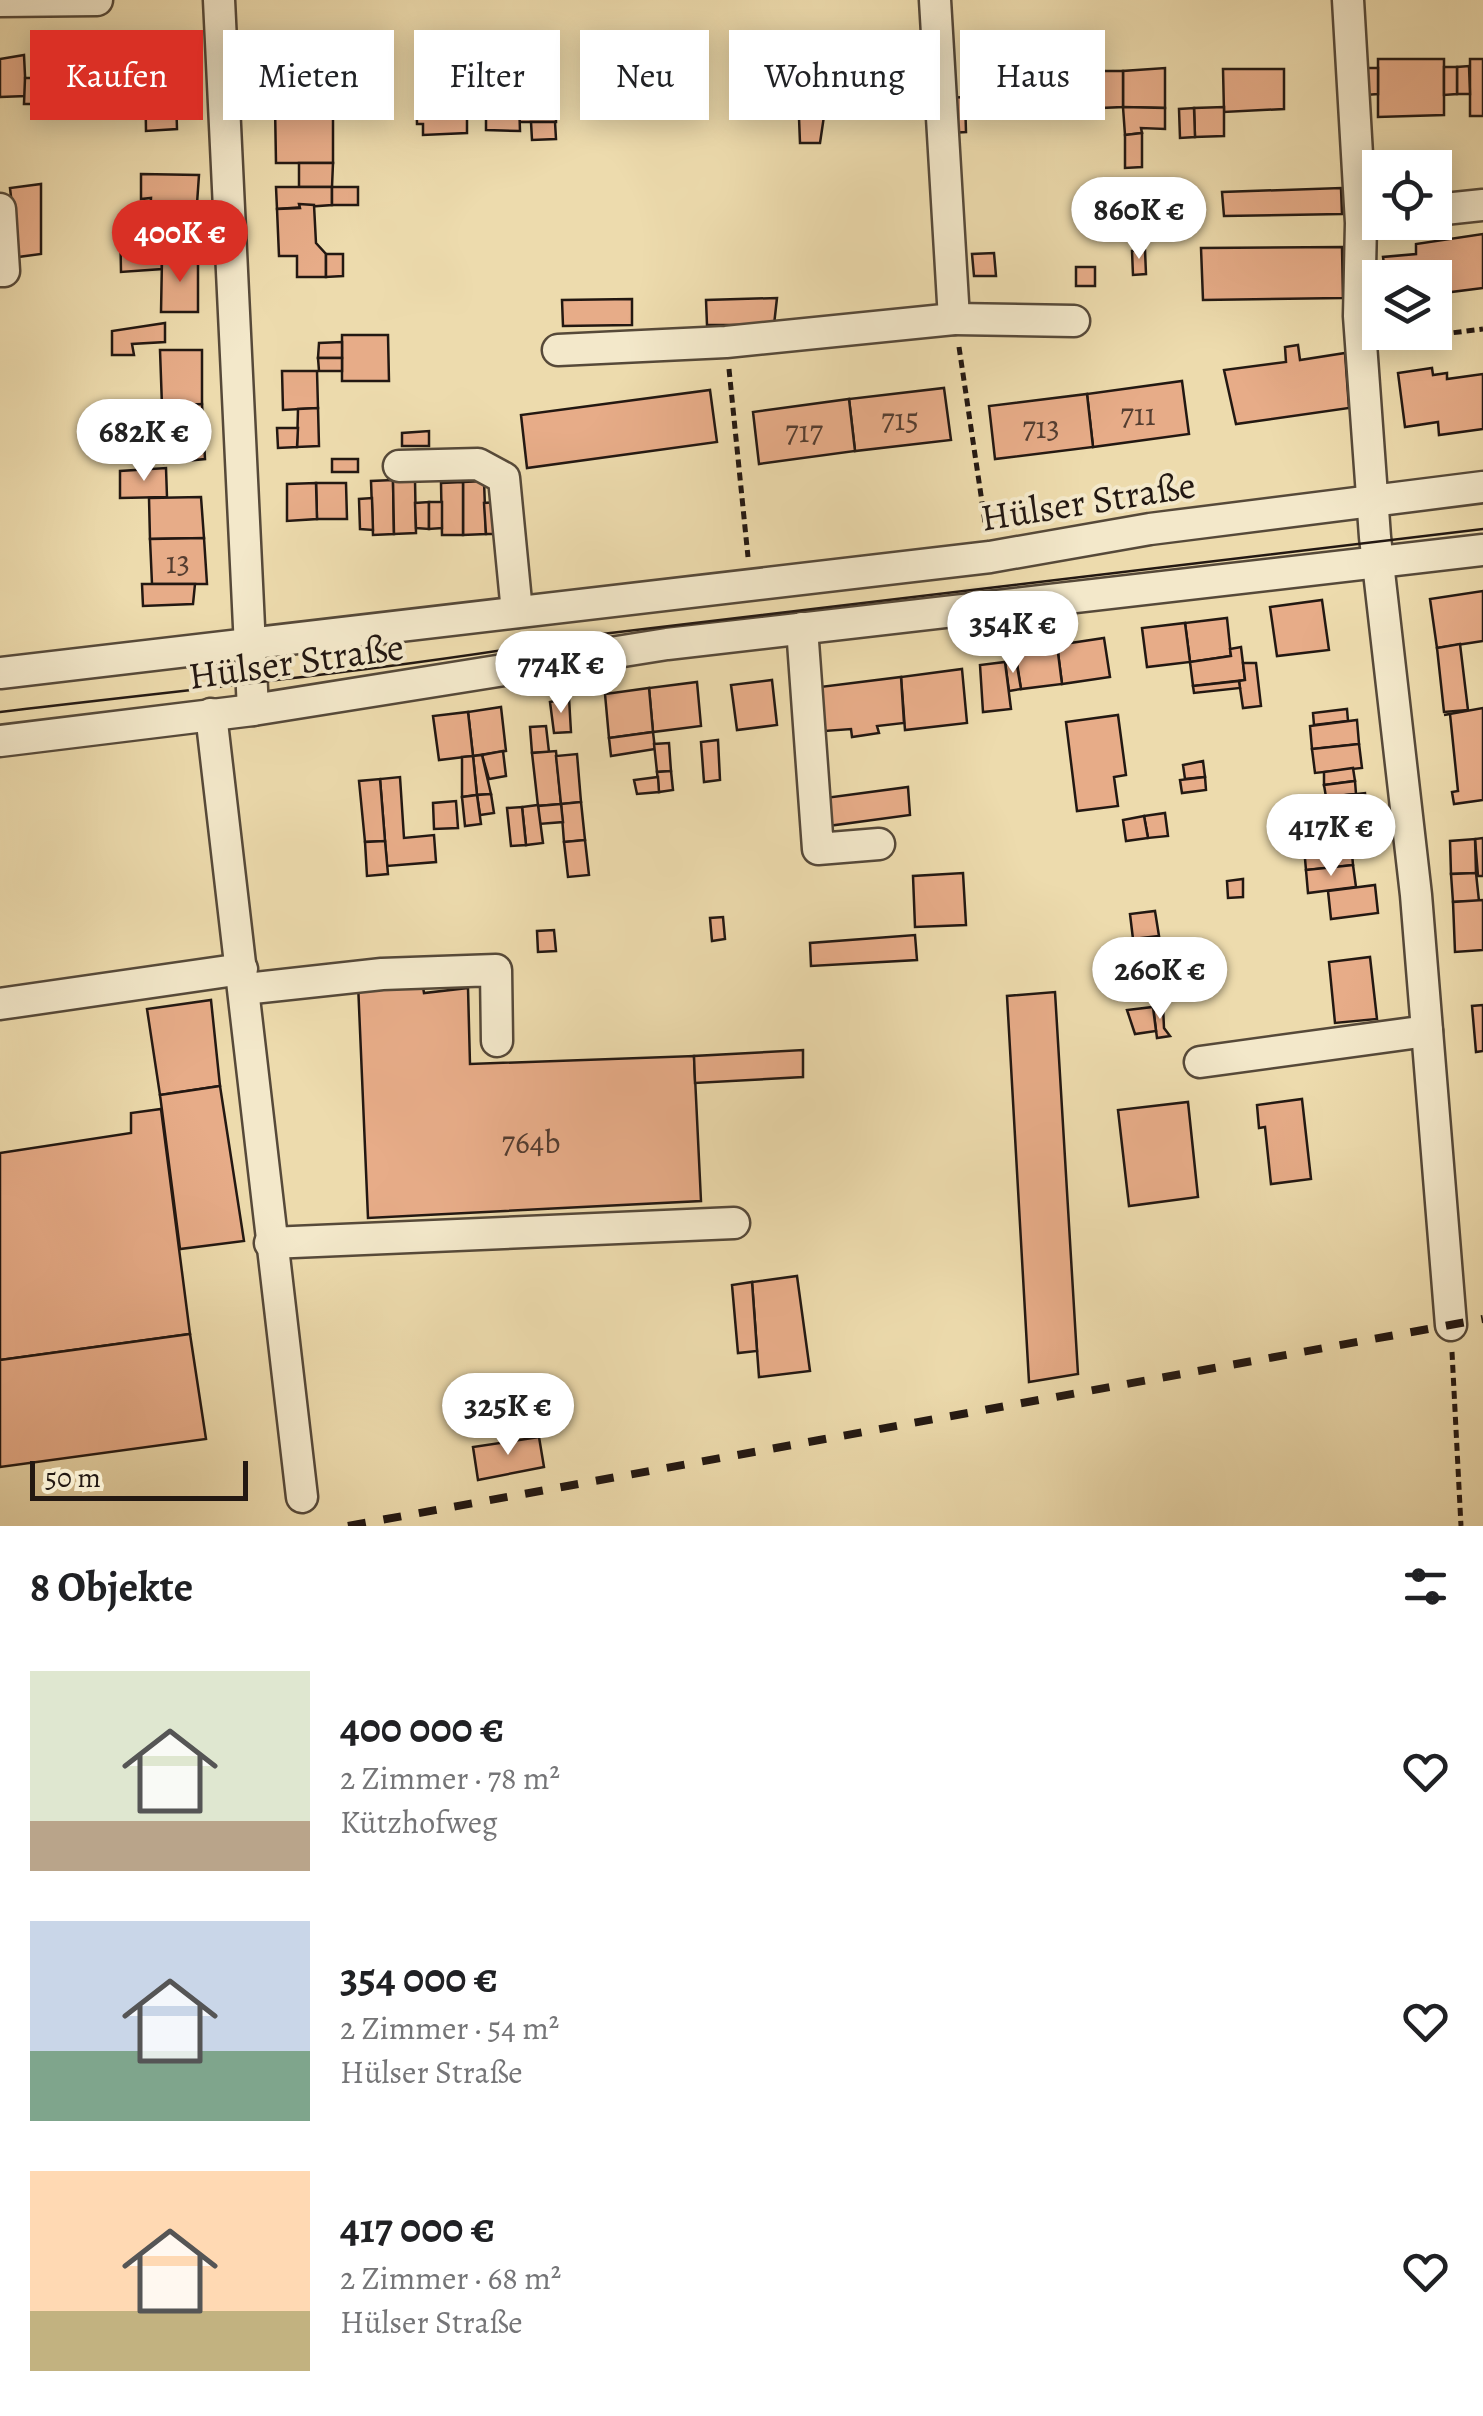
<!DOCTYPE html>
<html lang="de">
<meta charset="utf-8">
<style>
:root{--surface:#fff;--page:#f6f6f6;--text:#202124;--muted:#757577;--accent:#d93025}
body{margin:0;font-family:Alegreya,serif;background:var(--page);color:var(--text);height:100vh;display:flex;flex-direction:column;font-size:38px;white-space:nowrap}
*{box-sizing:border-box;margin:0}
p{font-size:32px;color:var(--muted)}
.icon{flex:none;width:55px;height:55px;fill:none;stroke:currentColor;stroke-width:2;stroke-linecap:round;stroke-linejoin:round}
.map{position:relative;height:1526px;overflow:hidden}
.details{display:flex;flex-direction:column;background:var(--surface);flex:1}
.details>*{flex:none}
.guide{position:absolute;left:30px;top:30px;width:1425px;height:90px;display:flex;gap:20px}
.controls{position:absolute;left:1362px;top:150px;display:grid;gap:20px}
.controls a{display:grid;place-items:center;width:90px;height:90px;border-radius:0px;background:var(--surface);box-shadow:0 5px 25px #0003;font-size:50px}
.scale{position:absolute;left:30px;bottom:25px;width:218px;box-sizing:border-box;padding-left:10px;border:5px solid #231812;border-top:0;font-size:28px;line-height:35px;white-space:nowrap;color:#231812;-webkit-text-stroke:8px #f3e8ca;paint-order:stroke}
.price{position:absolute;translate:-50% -85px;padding:0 22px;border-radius:35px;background:#fff;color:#222;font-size:32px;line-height:65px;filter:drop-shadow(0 2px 5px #0008)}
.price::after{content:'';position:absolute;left:50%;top:60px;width:30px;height:22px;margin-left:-15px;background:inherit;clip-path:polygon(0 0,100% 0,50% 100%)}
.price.active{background:var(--accent);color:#fff}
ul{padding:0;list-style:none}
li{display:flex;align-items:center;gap:30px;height:250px;padding:0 30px}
li span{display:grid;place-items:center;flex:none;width:280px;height:200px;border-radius:0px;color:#555}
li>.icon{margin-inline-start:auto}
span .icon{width:120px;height:120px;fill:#fffc;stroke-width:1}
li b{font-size:42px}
h2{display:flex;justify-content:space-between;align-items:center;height:120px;padding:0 30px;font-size:42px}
.tag{padding:0 35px;border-radius:0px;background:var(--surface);box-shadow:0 5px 25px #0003;font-size:35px;line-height:90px}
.tag.active{background:var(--accent);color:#fff}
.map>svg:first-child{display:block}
.building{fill:#e7ac88;stroke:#231812;stroke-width:2.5}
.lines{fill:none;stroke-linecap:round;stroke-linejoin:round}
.minor-casing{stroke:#564939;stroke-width:35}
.path{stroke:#231812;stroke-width:5;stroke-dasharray:8 5;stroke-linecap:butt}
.minor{stroke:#f3e8ca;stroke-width:30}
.tram{stroke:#231812;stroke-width:2.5}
.rail{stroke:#231812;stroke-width:8;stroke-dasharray:18 18;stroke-linecap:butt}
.labels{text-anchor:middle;stroke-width:8;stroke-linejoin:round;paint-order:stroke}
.number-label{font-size:32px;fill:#543d30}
.street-label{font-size:38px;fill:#231812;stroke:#f3e8ca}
</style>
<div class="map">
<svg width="1483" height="1526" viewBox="0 0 1483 1526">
<rect width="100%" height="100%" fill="#eddbad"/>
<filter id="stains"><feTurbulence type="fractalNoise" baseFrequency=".002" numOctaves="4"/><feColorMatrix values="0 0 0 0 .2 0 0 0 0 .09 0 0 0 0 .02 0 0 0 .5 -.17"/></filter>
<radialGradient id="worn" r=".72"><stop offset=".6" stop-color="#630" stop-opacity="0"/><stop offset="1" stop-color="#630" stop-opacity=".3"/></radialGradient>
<g class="building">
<polygon points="24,55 26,96 0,97 0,59"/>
<polygon points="55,55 100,55 100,96 96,101 55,97"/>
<polygon points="1378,59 1444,59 1444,115 1378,117"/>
<rect x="1470" y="59" width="13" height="57"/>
<polygon points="175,62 177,129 146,131 145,64"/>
<polygon points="1469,66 1470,94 1457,94 1457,67"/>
<polygon points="372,67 385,67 385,92 373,93"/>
<polygon points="1444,67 1457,67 1457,94 1444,95"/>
<polygon points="1165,68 1165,108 1123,107 1123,71"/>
<polygon points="1364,68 1378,68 1378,94 1365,95"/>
<polygon points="965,69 1010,70 1009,109 966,110"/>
<polygon points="1223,69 1284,69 1284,109 1224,112"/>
<polygon points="286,70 309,70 310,78 351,78 352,107 286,105"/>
<polygon points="926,70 926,99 882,101 883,71"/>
<polygon points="1081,71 1123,71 1123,107 1101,108 1102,117 1082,116"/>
<polygon points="839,72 840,114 824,116 820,143 800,143 799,118 787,118 787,107 783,108 783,73"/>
<polygon points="839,72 864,72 864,114 840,114"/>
<polygon points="632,74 659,74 660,115 633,116"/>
<polygon points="659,74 688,74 689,115 660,115"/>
<rect x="519" y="75" width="37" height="47"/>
<rect x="40" y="76" width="15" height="39"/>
<polygon points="416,76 456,76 456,106 467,106 467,133 423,135 423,124 417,124"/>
<polygon points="25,78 38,78 38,104 24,104"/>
<polygon points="965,97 966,132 950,133 947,98"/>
<polygon points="519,101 520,131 486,130 486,102"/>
<polygon points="275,106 333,106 333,163 276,163"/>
<polygon points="1123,107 1165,108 1165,129 1141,128 1142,133 1125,135"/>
<polygon points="1224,107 1224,136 1195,137 1194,108"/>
<polygon points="1194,108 1195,137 1180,138 1179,109"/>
<polygon points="531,122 555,122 556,139 532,140"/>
<polygon points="1142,133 1142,167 1125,168 1125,135"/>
<polygon points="299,163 333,163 332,187 299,187"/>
<polygon points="141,174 199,175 196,218 150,218 151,198 141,199"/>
<polygon points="41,184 41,254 18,257 10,188"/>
<polygon points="276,187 332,187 332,205 277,209"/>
<rect x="332" y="187" width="26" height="18"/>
<polygon points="1341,188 1342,214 1224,216 1222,192"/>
<polygon points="299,204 314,205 316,243 326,254 326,277 297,277 297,256 279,256 277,209 300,208"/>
<polygon points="120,217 187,218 188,234 177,233 176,259 162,259 162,269 121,272"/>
<polygon points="1483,234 1483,288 1436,294 1435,299 1435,278 1386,278 1383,257 1416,254 1416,244"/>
<polygon points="1342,247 1343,298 1203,300 1201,248"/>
<polygon points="1145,250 1146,274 1133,275 1132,251"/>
<polygon points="994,253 996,276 974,276 972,254"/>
<polygon points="326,254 343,254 343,276 326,277"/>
<polygon points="198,258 198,312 161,312 162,259"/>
<rect x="1076" y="267" width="19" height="19"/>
<polygon points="777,298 774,325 707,325 706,300"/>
<polygon points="632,299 632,325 563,326 562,300"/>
<polygon points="165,323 165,342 132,344 134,355 112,355 112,331"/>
<polygon points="342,335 388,335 389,381 342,381"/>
<polygon points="342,342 342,358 318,358 319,343"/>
<polygon points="1298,345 1300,360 1345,353 1349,408 1236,424 1224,370 1286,362 1285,347"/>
<polygon points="160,350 202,350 202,404 162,406"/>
<polygon points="318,358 342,358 342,371 319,371"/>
<polygon points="1432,368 1433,375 1447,373 1447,379 1483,374 1483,429 1439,435 1438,422 1405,427 1398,373"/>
<polygon points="282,371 317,371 318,408 283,410"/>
<polygon points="1182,381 1189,434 1093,447 1087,394"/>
<polygon points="944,388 951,440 855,451 849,399"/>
<polygon points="710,390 717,442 527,468 521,415"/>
<polygon points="1087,394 1093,447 995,459 989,406"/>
<polygon points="849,399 855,451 759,464 753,412"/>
<polygon points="202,404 205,459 164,463 162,406"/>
<polygon points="318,408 319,446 297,447 298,409"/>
<polygon points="277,428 298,428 297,447 278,448"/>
<polygon points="429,431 429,446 402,446 402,433"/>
<rect x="332" y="459" width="26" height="13"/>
<polygon points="166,468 167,497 120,498 120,471"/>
<polygon points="393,480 394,534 373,535 371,481"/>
<polygon points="393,480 415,480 416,533 394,534"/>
<polygon points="484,481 486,534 463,535 463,482"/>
<polygon points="463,482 463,535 442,535 441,483"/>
<polygon points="316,483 346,483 347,519 317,519"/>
<polygon points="316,483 317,519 287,521 287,484"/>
<polygon points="201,497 204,538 150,539 149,498"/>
<polygon points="372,498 373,530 360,529 359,499"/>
<polygon points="429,502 429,529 416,528 415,503"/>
<polygon points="429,502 442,502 442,528 429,529"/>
<polygon points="497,502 501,534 486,534 484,503"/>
<polygon points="204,538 207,584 152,584 150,539"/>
<polygon points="142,584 195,584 193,604 143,606"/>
<polygon points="1483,591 1483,641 1437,648 1430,599"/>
<polygon points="1322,600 1329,650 1277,656 1270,607"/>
<polygon points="1227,618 1231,656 1190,662 1185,623"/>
<polygon points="1185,623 1190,662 1147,667 1142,628"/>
<polygon points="1104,638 1110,677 1062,684 1057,645"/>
<polygon points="1460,644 1468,710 1444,712 1437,648"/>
<polygon points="1057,645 1062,684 1021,689 1015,650"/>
<polygon points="1241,647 1245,680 1193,686 1190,662 1231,656 1230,649"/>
<polygon points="1016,660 1021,689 1009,691 1005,662"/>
<polygon points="1005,662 1011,709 983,712 980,665"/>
<polygon points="1243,663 1256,663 1261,706 1243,708 1239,681 1245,680"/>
<polygon points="962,669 967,723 905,730 901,677"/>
<polygon points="901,677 904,723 877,726 879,733 852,737 851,729 825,731 820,687"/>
<polygon points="772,680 777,725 737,730 731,685"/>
<polygon points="1239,681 1240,688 1194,693 1193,686"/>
<polygon points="697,682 701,726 653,732 649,688"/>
<polygon points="649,688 653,732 609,738 605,694"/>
<polygon points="569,698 571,732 554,733 550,702"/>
<polygon points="501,707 506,751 473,756 468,712"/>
<polygon points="1483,708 1483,800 1454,804 1452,792 1458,791 1450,714 1444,715"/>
<polygon points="1347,709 1348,721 1314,725 1313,713"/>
<polygon points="468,712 473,756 439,760 433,716"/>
<polygon points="1118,715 1126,775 1114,777 1118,806 1077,811 1066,722"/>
<polygon points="1357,720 1359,744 1312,749 1310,726"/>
<polygon points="546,726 549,752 532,753 530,727"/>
<polygon points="653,732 655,749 611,756 609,738"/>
<polygon points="718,740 720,780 704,782 701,742"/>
<polygon points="669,743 671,771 657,772 654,744"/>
<polygon points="1359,744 1362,768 1315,773 1312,749"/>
<polygon points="503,751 506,776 489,779 482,755"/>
<polygon points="556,751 561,804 538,806 532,753"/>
<polygon points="577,754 581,802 561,804 556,756"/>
<polygon points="482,755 491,794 477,795 473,756"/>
<polygon points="473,756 477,795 462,797 462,757"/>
<polygon points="1203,761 1205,777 1185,779 1183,765"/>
<polygon points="1353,768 1355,781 1324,785 1324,772"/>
<polygon points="671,771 673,790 659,792 657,772"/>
<polygon points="400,777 404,838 434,835 436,862 387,866 380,779"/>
<polygon points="658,777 659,792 637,794 634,780"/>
<polygon points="1205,777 1206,790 1182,793 1180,780"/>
<polygon points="380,779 385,841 365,842 359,781"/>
<polygon points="1355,781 1356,794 1326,797 1324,785"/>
<polygon points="908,787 910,815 828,826 825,798"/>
<polygon points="1365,793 1367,816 1320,822 1317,798"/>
<polygon points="491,794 494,813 480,815 477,795"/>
<polygon points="477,795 481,824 465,826 462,797"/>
<polygon points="456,801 458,828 434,829 433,803"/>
<polygon points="581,802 585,840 564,842 561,804"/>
<polygon points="561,804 563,822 539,824 538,806"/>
<polygon points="538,805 543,843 526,845 522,807"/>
<polygon points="522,807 526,845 511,846 507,808"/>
<polygon points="1165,813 1168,836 1148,838 1144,816"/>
<polygon points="1144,816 1148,838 1126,841 1123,820"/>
<polygon points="1348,819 1351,842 1304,847 1301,824"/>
<polygon points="1301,824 1304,847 1290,848 1288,826"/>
<polygon points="1483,838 1483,876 1478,876 1475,839"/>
<polygon points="1475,839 1476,873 1451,874 1450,841"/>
<polygon points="585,840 589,875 568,877 564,842"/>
<polygon points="385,841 388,874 367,876 365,842"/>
<polygon points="1351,842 1353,865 1306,870 1304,847"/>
<polygon points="1353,865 1356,887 1308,893 1306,870"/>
<polygon points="963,873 966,925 915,927 913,876"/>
<polygon points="1476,873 1479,901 1453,902 1451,874"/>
<polygon points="1243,879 1243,897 1228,898 1227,881"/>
<polygon points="1375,885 1378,913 1331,919 1328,891"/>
<polygon points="1483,900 1483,950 1455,952 1453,902"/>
<polygon points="1155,911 1159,936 1133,939 1130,914"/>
<polygon points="723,917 725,939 712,941 710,918"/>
<polygon points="554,930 556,951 538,952 537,931"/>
<polygon points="915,935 917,960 811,966 810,943"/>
<polygon points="1370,957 1377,1019 1335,1023 1329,962"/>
<polygon points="1147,959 1150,980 1103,986 1100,965"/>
<polygon points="421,975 424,993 468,988 470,1064 694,1056 701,1201 368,1218 358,983"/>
<polygon points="1055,992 1078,1374 1029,1382 1007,996"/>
<polygon points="211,1000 220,1086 160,1095 147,1009"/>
<polygon points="1483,1005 1483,1051 1476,1052 1472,1006"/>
<polygon points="1163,1006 1164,1028 1170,1036 1157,1038 1153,1007"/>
<polygon points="1153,1007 1156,1031 1135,1034 1127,1010"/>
<polygon points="803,1050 803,1077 695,1083 694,1056"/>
<polygon points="220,1086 244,1241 180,1249 160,1095"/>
<polygon points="1302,1099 1311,1179 1271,1184 1265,1127 1259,1128 1257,1105"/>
<polygon points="1188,1102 1198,1197 1129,1206 1118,1110"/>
<polygon points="161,1109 190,1334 0,1360 0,1153 131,1133 131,1113"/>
<polygon points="797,1276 810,1371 759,1377 752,1282"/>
<polygon points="752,1282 757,1351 738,1353 732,1285"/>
<polygon points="190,1334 206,1439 0,1467 0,1360"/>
<polygon points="539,1437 544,1467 478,1480 473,1447"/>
</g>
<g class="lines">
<defs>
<g id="minor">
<polyline points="219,0 253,710"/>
<polyline points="1348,0 1361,223 1359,316 1375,537 1416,895 1451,1325"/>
<polyline points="0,1 97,0"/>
<polyline points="0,209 4,271 0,271"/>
<polyline points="1435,210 1483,205"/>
<polyline points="954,319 1074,321"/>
<polyline points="558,350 726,342 954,319 935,0"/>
<polyline points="399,466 478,464 504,478 517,612"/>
<polyline points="802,628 818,849 879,844"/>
<polyline points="0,673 990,557 1150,529 1483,487"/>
<polyline points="211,714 302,1497"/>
<polyline points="0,741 253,710 667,644 1483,550"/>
<polyline points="245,989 382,974 496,970 497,1041"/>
<polyline points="0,1004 242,969"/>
<polyline points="1200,1062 1427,1031"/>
<polyline points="270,1243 734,1223"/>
</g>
</defs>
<use href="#minor" class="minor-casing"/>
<g class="path">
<polyline points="1402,339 1483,329"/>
<polyline points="959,347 986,529"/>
<polyline points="729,369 748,557"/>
<polyline points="1452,1352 1461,1526"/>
</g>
<use href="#minor" class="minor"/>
<path class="tram" d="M 0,712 C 201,688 402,669 602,634 L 1483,529"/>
<polyline class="rail" points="348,1526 1483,1319"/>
</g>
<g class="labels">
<g class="number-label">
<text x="1138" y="425">711</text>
<text x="900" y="430">715</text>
<text x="1041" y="438">713</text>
<text x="804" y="442">717</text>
<text x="178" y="573">13</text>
<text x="531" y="1153">764b</text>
</g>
<g class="street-label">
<text transform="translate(1088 501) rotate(-9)" y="13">Hülser Straße</text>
<text transform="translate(296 661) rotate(-8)" y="13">Hülser Straße</text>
</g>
</g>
<rect width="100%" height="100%" filter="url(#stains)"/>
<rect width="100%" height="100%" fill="url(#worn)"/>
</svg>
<div class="controls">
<a><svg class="icon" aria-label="locate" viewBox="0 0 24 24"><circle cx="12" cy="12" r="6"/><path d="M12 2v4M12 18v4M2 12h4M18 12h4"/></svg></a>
<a><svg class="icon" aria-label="layers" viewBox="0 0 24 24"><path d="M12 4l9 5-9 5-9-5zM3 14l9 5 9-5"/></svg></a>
</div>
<div class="scale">50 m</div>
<b class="price" style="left:1139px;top:262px">860K €</b>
<b class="price active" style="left:180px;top:285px">400K €</b>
<b class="price" style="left:144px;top:484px">682K €</b>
<b class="price" style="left:1013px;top:676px">354K €</b>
<b class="price" style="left:561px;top:716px">774K €</b>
<b class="price" style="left:1331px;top:879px">417K €</b>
<b class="price" style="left:1160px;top:1022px">260K €</b>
<b class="price" style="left:508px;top:1458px">325K €</b>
<div class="guide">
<a class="tag active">Kaufen</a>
<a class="tag">Mieten</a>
<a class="tag">Filter</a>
<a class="tag">Neu</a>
<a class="tag">Wohnung</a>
<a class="tag">Haus</a>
</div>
</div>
<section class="details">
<h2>8 Objekte<svg class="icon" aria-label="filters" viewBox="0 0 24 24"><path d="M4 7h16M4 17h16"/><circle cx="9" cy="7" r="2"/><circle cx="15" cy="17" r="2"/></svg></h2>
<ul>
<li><span style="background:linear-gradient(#dfe7d0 75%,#b9a48a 0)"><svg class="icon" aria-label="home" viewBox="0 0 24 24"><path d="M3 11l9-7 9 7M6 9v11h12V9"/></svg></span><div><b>400 000 €</b><p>2 Zimmer · 78 m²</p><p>Kützhofweg</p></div><svg class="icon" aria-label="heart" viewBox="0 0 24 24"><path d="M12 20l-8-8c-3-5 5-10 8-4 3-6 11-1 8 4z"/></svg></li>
<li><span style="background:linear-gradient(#c9d6e8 65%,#7fa58c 0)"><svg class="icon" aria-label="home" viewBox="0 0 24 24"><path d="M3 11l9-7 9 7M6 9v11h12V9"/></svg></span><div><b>354 000 €</b><p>2 Zimmer · 54 m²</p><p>Hülser Straße</p></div><svg class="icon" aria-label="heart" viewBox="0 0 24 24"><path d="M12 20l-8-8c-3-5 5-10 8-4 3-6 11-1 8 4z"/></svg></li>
<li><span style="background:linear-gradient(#ffd9b3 70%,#c2b280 0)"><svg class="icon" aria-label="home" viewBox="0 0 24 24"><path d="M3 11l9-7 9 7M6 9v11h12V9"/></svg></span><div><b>417 000 €</b><p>2 Zimmer · 68 m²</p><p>Hülser Straße</p></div><svg class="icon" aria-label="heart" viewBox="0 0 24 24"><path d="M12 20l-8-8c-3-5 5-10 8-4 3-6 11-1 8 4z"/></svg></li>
</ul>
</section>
